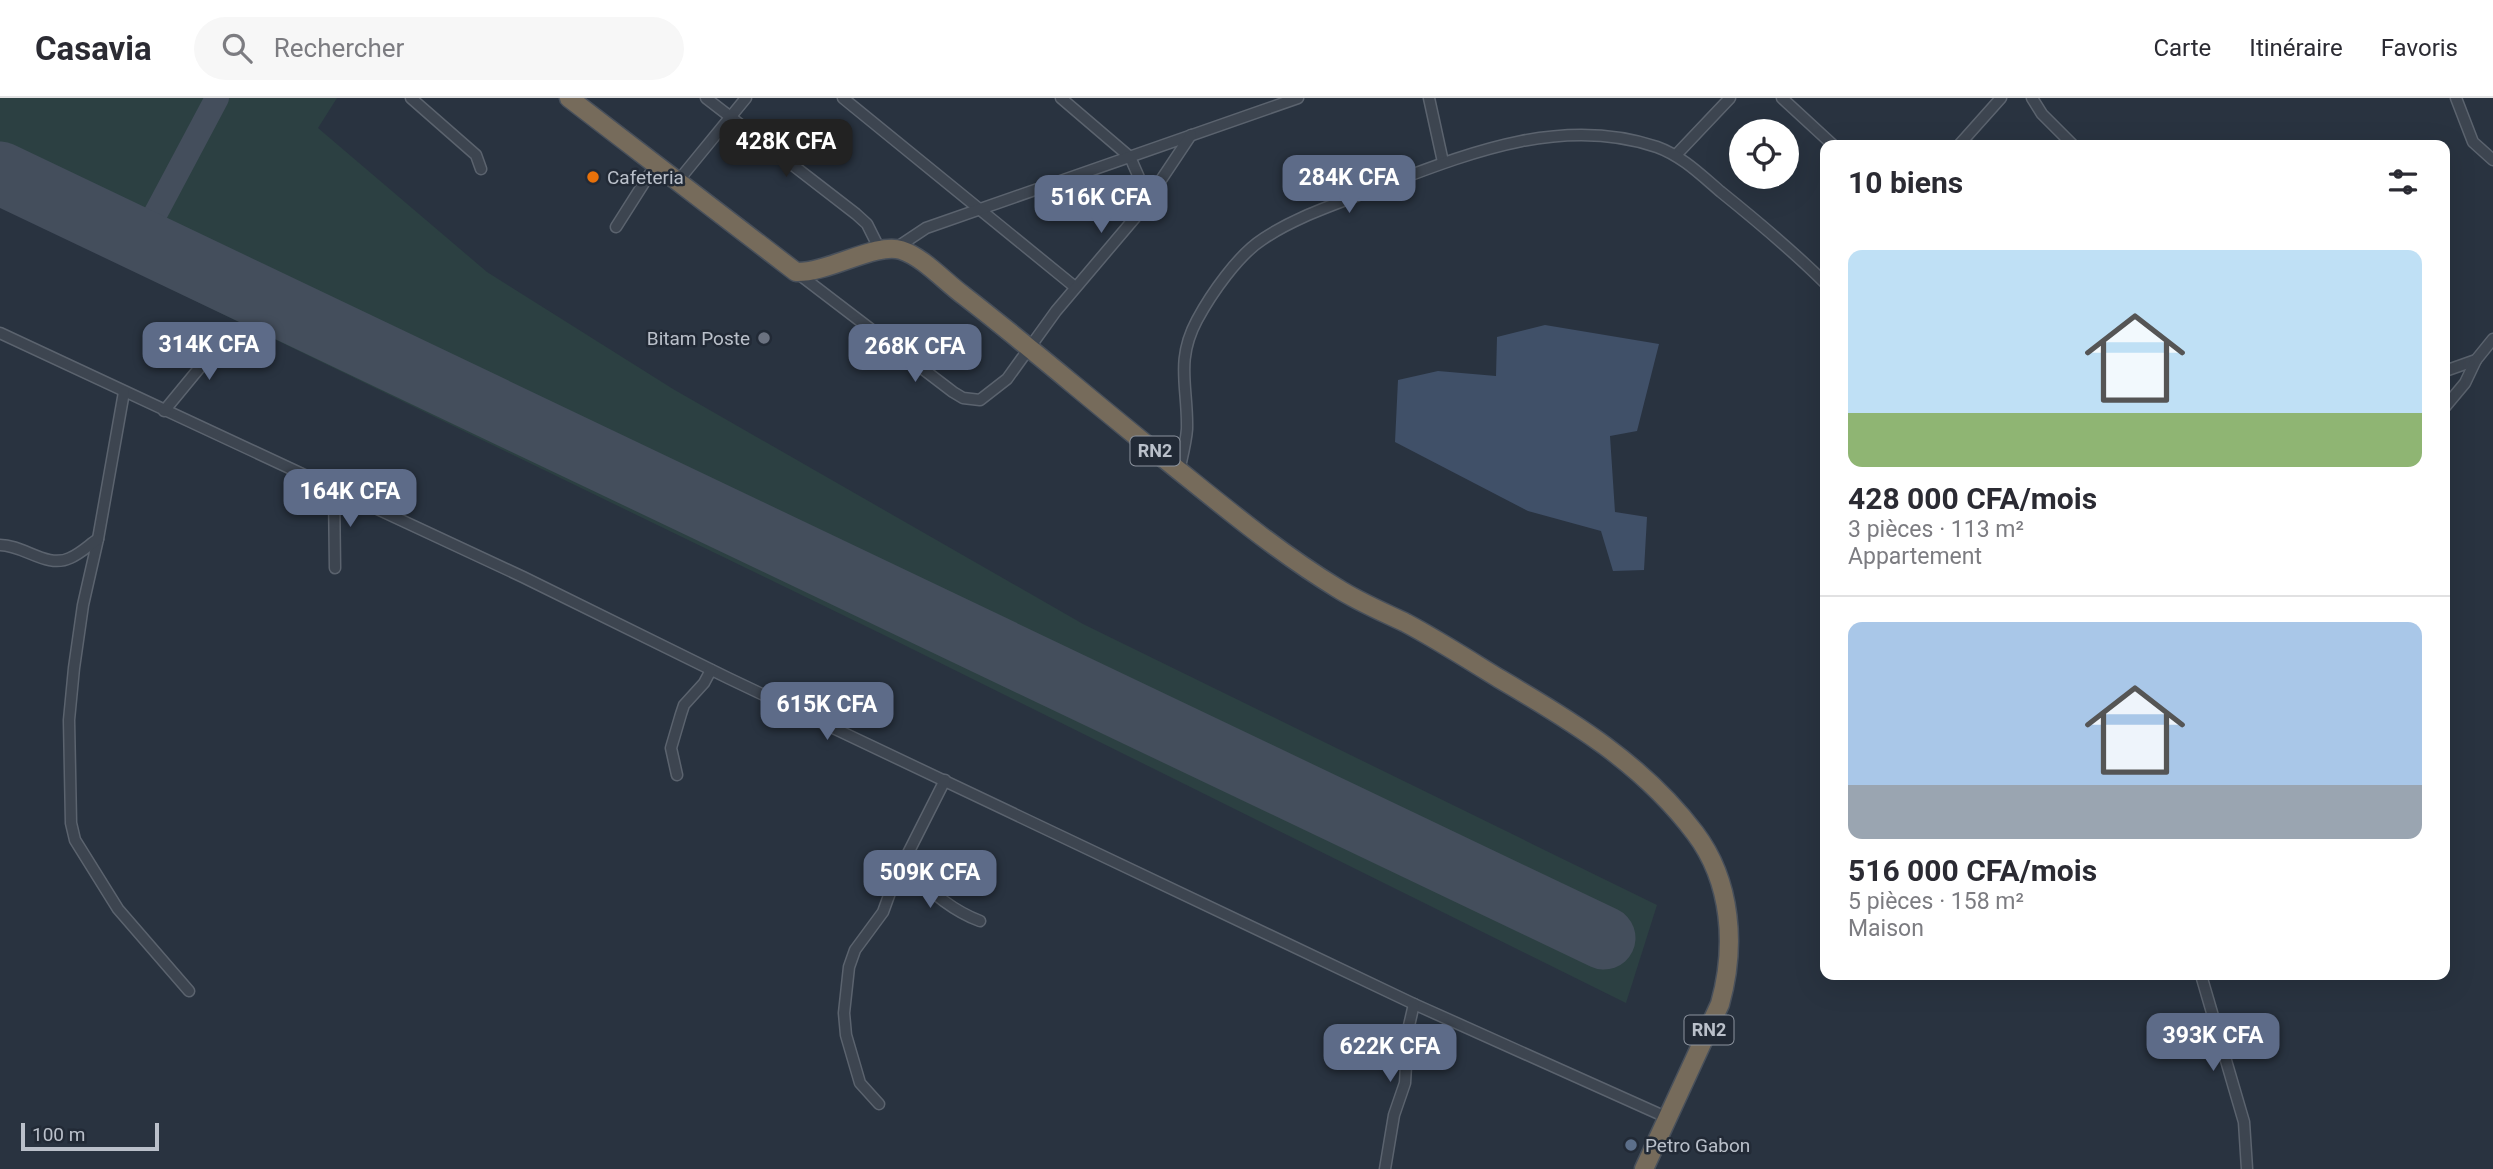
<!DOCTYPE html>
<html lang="fr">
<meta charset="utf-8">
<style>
:root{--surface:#fff;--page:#f7f7f7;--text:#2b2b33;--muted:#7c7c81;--line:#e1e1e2;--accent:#5d6b88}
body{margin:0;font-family:Roboto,sans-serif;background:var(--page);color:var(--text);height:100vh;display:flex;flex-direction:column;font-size:26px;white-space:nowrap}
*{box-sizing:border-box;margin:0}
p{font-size:23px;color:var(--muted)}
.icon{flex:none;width:38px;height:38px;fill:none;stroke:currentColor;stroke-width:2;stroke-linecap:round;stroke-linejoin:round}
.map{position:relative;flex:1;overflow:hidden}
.details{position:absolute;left:1820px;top:42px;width:630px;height:840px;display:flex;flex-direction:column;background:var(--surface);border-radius:14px;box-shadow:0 7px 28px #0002}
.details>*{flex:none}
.buttons{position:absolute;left:1729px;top:21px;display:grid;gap:14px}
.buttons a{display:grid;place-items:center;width:70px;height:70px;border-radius:50%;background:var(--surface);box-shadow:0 7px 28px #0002;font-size:35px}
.scale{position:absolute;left:21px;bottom:18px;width:138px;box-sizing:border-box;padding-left:7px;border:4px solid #bac0ca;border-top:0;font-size:19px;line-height:24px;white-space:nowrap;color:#bac0ca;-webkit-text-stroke:5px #222a36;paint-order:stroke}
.price{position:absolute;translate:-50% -60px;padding:0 16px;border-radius:14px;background:var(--accent);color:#fff;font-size:23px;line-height:46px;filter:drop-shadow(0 2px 4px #0008)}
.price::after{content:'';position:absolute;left:50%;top:42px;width:21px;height:16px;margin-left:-10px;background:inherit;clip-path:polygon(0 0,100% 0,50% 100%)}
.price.selected{background:#222;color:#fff}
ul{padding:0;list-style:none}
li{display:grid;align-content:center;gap:14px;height:371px;padding:0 28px}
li+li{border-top:2px solid var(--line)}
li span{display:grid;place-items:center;height:217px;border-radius:14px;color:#555}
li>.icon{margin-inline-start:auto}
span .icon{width:126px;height:126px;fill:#fffc;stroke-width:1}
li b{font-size:30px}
h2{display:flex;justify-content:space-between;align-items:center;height:84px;padding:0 28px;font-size:30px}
header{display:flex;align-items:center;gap:42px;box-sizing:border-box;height:98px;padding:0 35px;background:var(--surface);border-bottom:2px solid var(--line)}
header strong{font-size:33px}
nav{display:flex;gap:38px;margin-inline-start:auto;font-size:24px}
.search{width:490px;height:63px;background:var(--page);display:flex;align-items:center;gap:18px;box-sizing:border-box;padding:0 24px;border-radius:38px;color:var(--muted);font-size:26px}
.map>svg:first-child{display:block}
.green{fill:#2c4042}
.water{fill:#405068}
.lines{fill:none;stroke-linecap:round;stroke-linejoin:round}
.taxiway{stroke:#444e5c;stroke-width:24}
.runway{stroke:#444e5c;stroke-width:63}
.street-casing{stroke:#5b636e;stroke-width:13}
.highway-casing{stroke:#48505b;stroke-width:21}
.street{stroke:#3d4550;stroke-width:10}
.highway{stroke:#766b5b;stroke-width:18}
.food-dot{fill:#e8710a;stroke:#222a36;stroke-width:2.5}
.worship-dot{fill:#6b7280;stroke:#222a36;stroke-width:2.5}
.service-dot{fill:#5c6f8a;stroke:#222a36;stroke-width:2.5}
.labels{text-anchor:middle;stroke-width:5;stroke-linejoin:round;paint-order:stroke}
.shield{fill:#222a36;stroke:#8c939e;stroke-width:2}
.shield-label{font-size:18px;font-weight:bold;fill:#bac0ca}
.poi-label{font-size:19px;fill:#bac0ca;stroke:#222a36;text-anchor:start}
</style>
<header>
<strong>Casavia</strong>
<div class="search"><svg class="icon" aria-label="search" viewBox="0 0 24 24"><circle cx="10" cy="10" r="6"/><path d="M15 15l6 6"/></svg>Rechercher</div>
<nav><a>Carte</a><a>Itinéraire</a><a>Favoris</a></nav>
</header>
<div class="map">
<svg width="2493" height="1071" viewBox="0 0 2493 1071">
<rect width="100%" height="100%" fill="#293340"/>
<polygon class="green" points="0,0 337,0 318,30 487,174 673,291 1083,526 1657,807 1626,905 888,539 0,108"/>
<polygon class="water" points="1545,227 1659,246 1637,333 1610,338 1615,414 1647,419 1644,472 1613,473 1601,433 1528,413 1395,344 1398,282 1438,273 1496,278 1497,239"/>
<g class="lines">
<polyline class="taxiway" points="141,143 217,0"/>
<polyline class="runway" points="0,75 1604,840"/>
<defs>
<g id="street">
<polyline points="411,0 476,57 481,71"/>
<polyline points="706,0 856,116 867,126 880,152"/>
<polyline points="843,0 1075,189"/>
<polyline points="1061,0 1130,59 1148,100"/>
<polyline points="1429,0 1443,64"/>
<polyline points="1782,0 1833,47"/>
<polyline points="2032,0 2042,16 2073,47"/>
<polyline points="2456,0 2473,44 2493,62"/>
<polyline points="1959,47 2001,0"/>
<polyline points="1676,57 1730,0"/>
<polyline points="678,83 746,0"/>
<polyline points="616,129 656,66"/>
<polyline points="896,150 926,130 1298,0"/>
<polyline points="796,174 953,294 963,300 980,302 1007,281 1056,213 1139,115 1191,37"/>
<polyline points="0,235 523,479 728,580 1414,906 1668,1020"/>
<polyline points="2445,273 2476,262 2493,241"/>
<polyline points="124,294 98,441 83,507 74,570 69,622 71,725 75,742 118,811 189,893"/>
<polyline points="2445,309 2465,285 2476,262"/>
<polyline points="164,313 206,262 215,234"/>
<path d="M 1179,373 C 1182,359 1186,345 1187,331 C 1188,289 1175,263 1197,222 C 1211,196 1238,157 1263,141 C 1297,118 1337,106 1374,91 C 1464,57 1560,16 1657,49 C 1682,58 1701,77 1721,94 C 1757,123 1792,152 1825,185"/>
<polyline points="334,393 335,470"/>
<path d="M 0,447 C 24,447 47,471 70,460 C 80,456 89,447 98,441"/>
<polyline points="677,677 671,650 681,616 684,607 704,585 711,572"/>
<path d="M 902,767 C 927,789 948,811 980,823"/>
<polyline points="2201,877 2244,1024 2247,1071"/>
<polyline points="879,1006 860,985 846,937 844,915 849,869 855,852 883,814 895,781 945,682"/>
<polyline points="1385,1071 1394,1017 1405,985 1408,932 1414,906"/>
</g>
<path id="highway" d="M 569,0 L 796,174 C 828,175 876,144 901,152 C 923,159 944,183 963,197 C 1029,248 1092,303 1157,355 C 1216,402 1273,451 1337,490 C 1359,504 1383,514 1406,525 C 1438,542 1469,562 1500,581 C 1572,623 1643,666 1695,735 C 1732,784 1736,849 1720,906 L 1644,1071"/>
</defs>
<use href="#street" class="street-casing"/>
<use href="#highway" class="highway-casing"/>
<use href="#street" class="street"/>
<use href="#highway" class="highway"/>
</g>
<circle class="food-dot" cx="593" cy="79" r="7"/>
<circle class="worship-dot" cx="764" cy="240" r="7"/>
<circle class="service-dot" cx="1631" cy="1047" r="7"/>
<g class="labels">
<g class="shield">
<rect x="1130.5" y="338.5" width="49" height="29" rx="5"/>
<rect x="1684.5" y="917.5" width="49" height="29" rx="5"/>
</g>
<g class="shield-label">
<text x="1155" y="359">RN2</text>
<text x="1709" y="938">RN2</text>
</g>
<g class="poi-label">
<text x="607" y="86">Cafeteria</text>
<text x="750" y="247" text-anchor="end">Bitam Poste</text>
<text x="1645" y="1054">Petro Gabon</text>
</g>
</g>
</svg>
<div class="buttons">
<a><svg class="icon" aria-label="locate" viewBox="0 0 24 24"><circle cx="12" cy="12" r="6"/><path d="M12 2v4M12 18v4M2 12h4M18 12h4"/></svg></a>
</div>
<div class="scale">100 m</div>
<b class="price selected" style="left:786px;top:81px">428K CFA</b>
<b class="price" style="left:1349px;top:117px">284K CFA</b>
<b class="price" style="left:1101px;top:137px">516K CFA</b>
<b class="price" style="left:209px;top:284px">314K CFA</b>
<b class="price" style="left:915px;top:286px">268K CFA</b>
<b class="price" style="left:350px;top:431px">164K CFA</b>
<b class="price" style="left:827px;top:644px">615K CFA</b>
<b class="price" style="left:930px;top:812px">509K CFA</b>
<b class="price" style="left:2213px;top:975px">393K CFA</b>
<b class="price" style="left:1390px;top:986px">622K CFA</b>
<section class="details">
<h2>10 biens<svg class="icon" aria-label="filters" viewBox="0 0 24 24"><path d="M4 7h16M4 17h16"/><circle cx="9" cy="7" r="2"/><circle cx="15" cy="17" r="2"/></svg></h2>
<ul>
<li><span style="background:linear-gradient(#bfe0f5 75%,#8fb573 0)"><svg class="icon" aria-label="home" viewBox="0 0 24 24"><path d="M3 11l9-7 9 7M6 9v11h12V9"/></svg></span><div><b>428 000 CFA/mois</b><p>3 pièces · 113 m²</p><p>Appartement</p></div></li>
<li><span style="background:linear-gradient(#a9c7e8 75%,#9aa5b1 0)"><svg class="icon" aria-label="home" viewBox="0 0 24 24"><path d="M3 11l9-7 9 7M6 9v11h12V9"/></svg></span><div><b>516 000 CFA/mois</b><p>5 pièces · 158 m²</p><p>Maison</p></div></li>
</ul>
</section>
</div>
